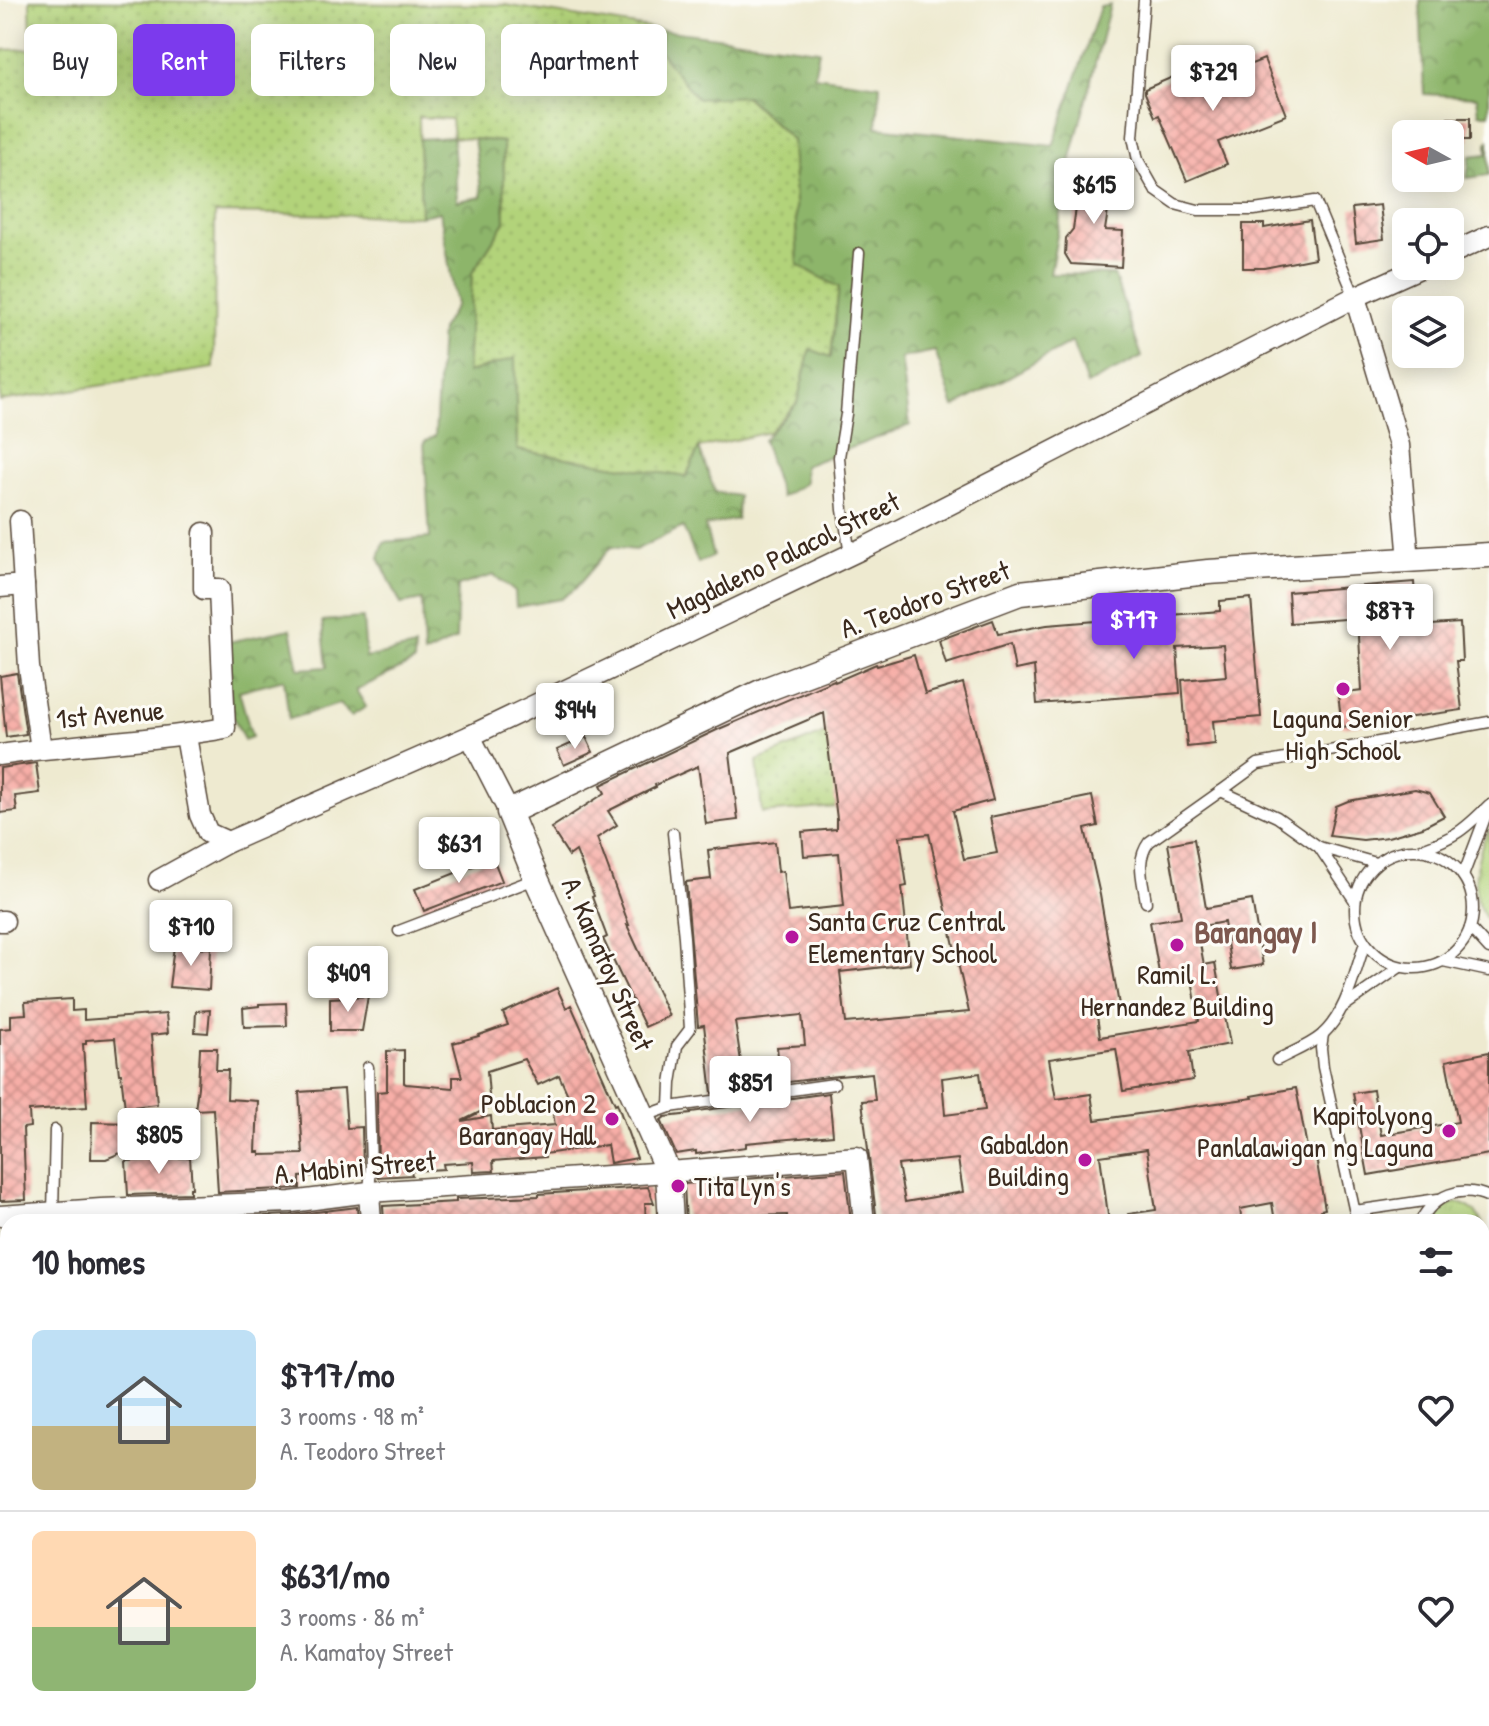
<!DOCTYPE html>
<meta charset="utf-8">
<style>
:root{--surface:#fff;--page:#f2f2f3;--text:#2b2b33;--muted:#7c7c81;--line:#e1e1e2;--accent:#7c3aed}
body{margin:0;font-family:"Patrick Hand",sans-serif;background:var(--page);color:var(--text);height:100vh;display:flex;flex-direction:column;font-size:30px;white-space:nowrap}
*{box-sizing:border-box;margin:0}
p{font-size:26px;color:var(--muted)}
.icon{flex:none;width:44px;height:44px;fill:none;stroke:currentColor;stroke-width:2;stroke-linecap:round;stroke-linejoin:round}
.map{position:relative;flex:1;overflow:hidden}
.side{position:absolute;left:0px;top:1214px;width:1490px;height:512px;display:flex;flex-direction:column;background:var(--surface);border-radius:24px 24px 0 0;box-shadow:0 4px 20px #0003}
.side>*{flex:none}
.hud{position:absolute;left:24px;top:24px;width:800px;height:72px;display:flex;gap:16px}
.needle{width:52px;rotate:278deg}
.tools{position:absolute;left:1392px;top:120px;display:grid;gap:16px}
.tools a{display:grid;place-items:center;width:72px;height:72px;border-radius:12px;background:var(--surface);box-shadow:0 4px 20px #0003;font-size:40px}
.price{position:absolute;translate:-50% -68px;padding:0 18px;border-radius:8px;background:#fff;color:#222;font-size:26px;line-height:52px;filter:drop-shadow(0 2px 4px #0008)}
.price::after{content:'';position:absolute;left:50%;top:48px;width:24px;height:18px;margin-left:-12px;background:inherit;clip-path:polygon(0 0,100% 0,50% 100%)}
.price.current{background:var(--accent);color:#fff}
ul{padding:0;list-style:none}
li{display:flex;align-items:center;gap:24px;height:200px;padding:0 32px}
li+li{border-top:2px solid var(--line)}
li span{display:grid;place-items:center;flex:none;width:224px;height:160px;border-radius:12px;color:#555}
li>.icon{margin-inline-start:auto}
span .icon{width:96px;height:96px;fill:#fffc;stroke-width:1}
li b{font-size:34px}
h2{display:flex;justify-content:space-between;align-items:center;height:96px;padding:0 32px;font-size:34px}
.pill{padding:0 28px;border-radius:12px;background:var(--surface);box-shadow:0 4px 20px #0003;font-size:28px;line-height:72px}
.pill.current{background:var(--accent);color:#fff}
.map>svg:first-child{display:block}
.grass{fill:url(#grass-dots);stroke:#767e4c;stroke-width:2}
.forest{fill:url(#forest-crowns);stroke:#647044;stroke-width:2}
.park{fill:url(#park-tufts);stroke:#767e4c;stroke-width:2}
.water{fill:#64bee1;stroke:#507480;stroke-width:2}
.building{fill:url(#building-cross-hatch);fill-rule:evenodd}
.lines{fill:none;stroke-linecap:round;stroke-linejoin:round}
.service-casing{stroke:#564739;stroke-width:13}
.minor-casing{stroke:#564739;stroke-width:23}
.tertiary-casing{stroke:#564739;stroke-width:27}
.secondary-casing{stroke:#564739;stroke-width:29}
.service{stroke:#fff;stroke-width:10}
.minor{stroke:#fff;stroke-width:20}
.tertiary{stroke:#fff;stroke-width:24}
.secondary{stroke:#fff;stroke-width:26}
.poi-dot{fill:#b5179e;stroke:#fdfcf7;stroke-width:3}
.labels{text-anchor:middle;stroke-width:6;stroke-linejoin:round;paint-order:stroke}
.street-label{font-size:28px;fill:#3b2a1e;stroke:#fdfcf7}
.poi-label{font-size:28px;fill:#3b2a1e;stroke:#fdfcf7;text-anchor:end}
.quarter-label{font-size:32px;font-weight:bold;fill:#7d584e;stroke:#fdfcf7}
</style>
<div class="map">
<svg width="1489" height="1726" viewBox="0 0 1489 1726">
<defs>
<pattern id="grass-dots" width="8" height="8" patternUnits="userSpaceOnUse" patternTransform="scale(2)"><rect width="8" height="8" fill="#b2d37a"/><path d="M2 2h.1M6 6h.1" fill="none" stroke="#9ab569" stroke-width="1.8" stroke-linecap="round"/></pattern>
<pattern id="forest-crowns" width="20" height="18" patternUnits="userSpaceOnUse" patternTransform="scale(2)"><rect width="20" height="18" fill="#8db56a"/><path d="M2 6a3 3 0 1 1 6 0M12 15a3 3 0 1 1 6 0" fill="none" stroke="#749357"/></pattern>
<pattern id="park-tufts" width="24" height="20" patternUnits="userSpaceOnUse" patternTransform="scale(2)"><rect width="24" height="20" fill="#b2d37a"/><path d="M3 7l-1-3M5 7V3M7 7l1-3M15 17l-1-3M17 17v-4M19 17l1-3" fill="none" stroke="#9ab569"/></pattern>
<pattern id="building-cross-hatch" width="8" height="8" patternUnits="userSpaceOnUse" patternTransform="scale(2)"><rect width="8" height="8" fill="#f7aea7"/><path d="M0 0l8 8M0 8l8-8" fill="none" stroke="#c98e87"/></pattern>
</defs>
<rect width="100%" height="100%" fill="#fdfcf7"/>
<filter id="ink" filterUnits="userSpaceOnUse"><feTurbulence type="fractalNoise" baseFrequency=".0125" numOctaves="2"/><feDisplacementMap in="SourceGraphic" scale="16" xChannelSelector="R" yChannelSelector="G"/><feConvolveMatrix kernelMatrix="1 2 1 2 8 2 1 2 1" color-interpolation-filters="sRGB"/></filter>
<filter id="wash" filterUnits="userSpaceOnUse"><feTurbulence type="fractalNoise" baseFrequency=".006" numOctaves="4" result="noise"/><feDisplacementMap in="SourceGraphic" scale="32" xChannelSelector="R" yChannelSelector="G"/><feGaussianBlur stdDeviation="1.8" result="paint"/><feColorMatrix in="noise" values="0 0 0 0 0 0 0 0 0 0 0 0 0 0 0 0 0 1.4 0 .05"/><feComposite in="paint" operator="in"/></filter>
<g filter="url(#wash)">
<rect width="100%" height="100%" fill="#eeead0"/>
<g class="grass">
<polygon points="30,0 505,5 662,30 660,52 745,96 792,140 798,265 839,287 831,357 810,350 797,403 769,432 699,448 686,477 517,450 514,359 467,374 472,273 505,222 503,142 453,137 451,119 419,117 421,216 215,213 214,368 0,401 0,50 31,49"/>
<polygon points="847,724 851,806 762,813 757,761"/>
</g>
<g class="forest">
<polygon points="1420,0 1489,0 1489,114 1479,114 1477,97 1424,94"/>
<polygon points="1110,5 1071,158 1050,274 1114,275 1142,357 1087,385 1072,342 954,407 935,351 901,358 910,425 804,466 805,483 781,497 763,440 797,403 810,349 831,357 839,287 798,265 792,140 746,96 697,99 660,52 662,30 819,50 814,76 880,85 877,127 1053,146 1100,7"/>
<polygon points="453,137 457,201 482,197 474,139 503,142 505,222 472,273 467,373 515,358 517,450 686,477 699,448 715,492 738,496 737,519 705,526 713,556 698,563 683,527 635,550 611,547 575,589 561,599 516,607 515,592 494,575 458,586 456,639 424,655 422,600 401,604 379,558 384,542 430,538 424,442 435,436 441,330 456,305 440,212 421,216 419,139"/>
<polygon points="1489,141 1489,175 1467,178 1470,156 1487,154 1487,143"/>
<polygon points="363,618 366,658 415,647 414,662 356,690 366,707 351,716 339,704 289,719 284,679 239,691 252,737 244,740 231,712 228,642 291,629 299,669 327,667 322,621"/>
</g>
<g class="park">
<path d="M 1489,828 L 1489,924 C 1485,916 1479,908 1477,900 C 1472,877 1479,849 1489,828 Z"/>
<path d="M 1457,1203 C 1486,1209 1489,1238 1482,1263 L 1482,1222 L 1423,1222 C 1434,1211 1441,1205 1457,1203 Z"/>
</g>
<polygon class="water" points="1482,1645 1489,1645 1489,1726 130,1726 154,1718 1482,1718"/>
<g id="blocks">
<g class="building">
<polygon points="1264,59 1286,115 1218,142 1227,164 1187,181 1159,115 1155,117 1145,93 1145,89 1189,70 1196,86"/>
<polygon points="1448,118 1470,118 1470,140 1450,140 1450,134 1448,134"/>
<polygon points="1081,173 1113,178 1105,230 1123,231 1121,267 1071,264 1065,254 1066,238 1073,229"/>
<polygon points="1380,205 1384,239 1356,243 1352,208"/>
<polygon points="1310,220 1315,258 1264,268 1243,268 1243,224 1264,224 1264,228"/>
<polygon points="1414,582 1417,626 1460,623 1462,661 1456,661 1462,710 1342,727 1338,694 1362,691 1358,618 1290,623 1288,592"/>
<polygon points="1251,598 1261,717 1213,721 1215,744 1187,747 1182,680 1226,676 1223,645 1177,648 1180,693 1037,704 1034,666 1015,670 1010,644 946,664 939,640 993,620 998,634 1047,625 1220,611 1220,601"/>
<path d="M 914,655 L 925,694 L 963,683 L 993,800 L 953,811 L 964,859 L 997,853 L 990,817 L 1092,796 L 1098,826 L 1085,829 L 1100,895 L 1119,1005 L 1096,1009 L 1100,1037 L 1199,1021 L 1192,979 L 1161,984 L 1150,922 L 1181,917 L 1168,844 L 1194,839 L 1206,908 L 1252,900 L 1263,965 L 1231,970 L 1224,922 L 1197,927 L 1204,965 L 1215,963 L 1230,1044 L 1189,1052 L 1193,1080 L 1123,1091 L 1116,1049 L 1049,1059 L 1056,1099 L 1091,1094 L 1095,1120 L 1253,1098 L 1252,1096 L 1296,1088 L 1307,1147 L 1314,1146 L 1325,1209 L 1320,1210 L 1322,1222 L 1275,1222 L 1272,1203 L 1240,1209 L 1242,1222 L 1129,1222 L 1128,1214 L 1156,1210 L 1147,1149 L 1100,1156 L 1109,1222 L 922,1222 L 921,1218 L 898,1222 L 877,1222 L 862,1101 L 875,1100 L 872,1073 L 828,1077 L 781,1083 L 777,1047 L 805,1045 L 802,1015 L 735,1022 L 745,1088 L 712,1093 L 704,1025 L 698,1026 L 686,882 L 711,879 L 708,850 L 775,842 L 778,872 L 783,871 L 788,912 L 844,906 L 839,853 L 804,856 L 802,832 L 836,829 L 836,819 L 837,819 L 824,713 L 730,753 L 738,820 L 706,824 L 698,766 L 655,785 L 656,787 L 608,811 L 617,825 L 597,838 L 629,925 L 627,925 L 669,1016 L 645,1027 L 603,939 L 607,937 L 592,897 L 594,896 L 576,851 L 569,856 L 551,828 L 605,793 L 601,785 L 719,729 L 834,680 L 835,682 L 876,664 L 877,666 ZM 929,834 L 969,1012 L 846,1023 L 840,972 L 910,964 L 902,887 L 907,886 L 900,837 ZM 980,1073 L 985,1110 L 945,1115 L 942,1078 ZM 958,1159 L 963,1192 L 905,1202 L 898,1165 Z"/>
<polygon points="17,673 26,734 6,737 0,676"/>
<polygon points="586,737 593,752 564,765 557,750"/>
<polygon points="36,763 40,793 15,796 17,811 0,813 0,768"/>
<polygon points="1415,789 1430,793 1444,816 1423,827 1388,837 1363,840 1329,836 1336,806 1348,801"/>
<polygon points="493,858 502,881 424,911 415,889"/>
<polygon points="174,946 211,948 209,990 169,987"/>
<path d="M 557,988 L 566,1008 L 571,1005 L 615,1104 L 617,1103 L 637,1158 L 610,1163 L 607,1145 L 544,1154 L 545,1157 L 493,1161 L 494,1171 L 474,1172 L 473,1162 L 443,1164 L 444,1169 L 411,1171 L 412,1175 L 378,1177 L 377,1092 L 387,1091 L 387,1051 L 404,1050 L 404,1083 L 406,1084 L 453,1088 L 453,1077 L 462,1077 L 453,1043 L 479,1036 L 479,1035 L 508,1025 L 503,1013 ZM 524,1059 L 538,1085 L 559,1075 L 572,1104 L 552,1107 L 555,1125 L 492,1130 L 491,1116 L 462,1121 L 490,1107 L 487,1071 Z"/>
<polygon points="368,996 362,1031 330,1031 330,998"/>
<polygon points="72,999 72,1011 84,1010 84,1020 166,1014 168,1033 151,1035 157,1104 125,1108 121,1074 119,1074 115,1038 86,1040 86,1044 83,1044 87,1107 29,1111 30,1127 23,1128 26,1200 0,1201 0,1029 11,1028 11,1015 26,1014 25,1002"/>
<polygon points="286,1003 287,1026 244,1027 243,1008 259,1006 259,1004"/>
<polygon points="210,1010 208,1033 195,1032 196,1011"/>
<polygon points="200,1048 217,1048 216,1070 228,1070 227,1099 258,1101 256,1152 260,1152 260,1155 303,1154 299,1092 344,1089 347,1128 362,1127 363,1172 300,1177 300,1188 218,1192 213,1109 195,1110 198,1087"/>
<polygon points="1489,1052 1489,1154 1368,1175 1353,1093 1373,1090 1381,1135 1458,1122 1446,1061"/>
<polygon points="829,1093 833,1135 746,1143 746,1147 696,1154 696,1151 676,1154 661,1120 665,1117 691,1114 691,1112"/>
<polygon points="92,1122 130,1123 130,1149 106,1159 91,1159"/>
<polygon points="190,1157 192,1188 190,1188 190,1193 128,1195 126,1161"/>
<polygon points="845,1171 851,1222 787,1222 787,1215 752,1216 752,1220 686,1222 684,1184"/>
<polygon points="648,1187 654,1203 645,1203 646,1222 384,1222 383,1206 456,1202 456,1199 539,1196 539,1194"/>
<polygon points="357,1207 358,1222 220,1222 220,1218 291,1215"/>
<polygon points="190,1219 191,1222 129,1221"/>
</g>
</g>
</g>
<g filter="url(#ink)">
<use href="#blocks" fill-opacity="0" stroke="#564739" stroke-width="2"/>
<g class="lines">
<defs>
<g id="service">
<polyline points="1144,0 1133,137 1138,160 1155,190 1175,204 1198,210 1254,210 1315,201 1355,297"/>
<polyline points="850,554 843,510 839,457 846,414 859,253"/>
<polyline points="1319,847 1355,901"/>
<path d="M 1422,849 C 1455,837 1464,830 1489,805"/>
<circle cx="1414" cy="909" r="59"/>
<polyline points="1376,863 1319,847 1277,817 1221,791 1258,764 1489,722"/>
<polyline points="1463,876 1489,807"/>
<path d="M 1146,902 C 1143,880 1135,861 1149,842 L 1221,791"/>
<polyline points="1470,928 1489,949"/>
<polyline points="399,931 535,879"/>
<polyline points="1443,961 1489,971"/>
<polyline points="1343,1007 1400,967"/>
<polyline points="1323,1034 1321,1048 1323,1067 1357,1222"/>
<path d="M 1277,1060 C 1292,1052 1309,1046 1322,1035 C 1347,1012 1354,974 1365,943"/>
<polyline points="368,1067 371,1167 369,1192"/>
<polyline points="670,1107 671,1083 677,1046 690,1029 684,937 673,833"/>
<polyline points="645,1120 653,1113 670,1107 834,1084"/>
<polyline points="1355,1211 1438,1199"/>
<polyline points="53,1212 55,1130"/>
<path d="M 1420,1222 C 1434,1195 1461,1184 1489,1197"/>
<polyline points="1482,1285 1489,1282"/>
</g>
<g id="minor">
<polyline points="1450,254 1489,236"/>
<polyline points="1355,297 1399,445 1409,561"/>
<polyline points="24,585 29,667 41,749"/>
<polyline points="0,587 24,585 20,521"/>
<polyline points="186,736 200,815 208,833 228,842"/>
<polyline points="470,736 509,812"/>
<path d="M 0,755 C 75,743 150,742 225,728 L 219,589 L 204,589 L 204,533"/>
<polyline points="159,880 228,842 470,736 868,546 1355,297 1424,266"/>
<polyline points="0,921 4,921"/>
<polyline points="369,1192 371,1222"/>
<polyline points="0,1216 101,1209 291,1202 369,1192 668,1172 857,1157 864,1222"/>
<polyline points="0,1392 8,1392"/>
</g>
<g id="tertiary">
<polyline points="671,1222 668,1172 536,878 509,812 767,689 1020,593 1208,572 1489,555"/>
<polyline points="0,1528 8,1527"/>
<polyline points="0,1647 8,1646"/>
</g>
<g id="secondary">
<polyline points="1482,1339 1489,1338"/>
<polyline points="181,1718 184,1726"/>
</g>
</defs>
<use href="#service" class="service-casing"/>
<use href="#minor" class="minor-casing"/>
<use href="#tertiary" class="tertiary-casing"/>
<use href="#secondary" class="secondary-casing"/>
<use href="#service" class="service"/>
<use href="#minor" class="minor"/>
<use href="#tertiary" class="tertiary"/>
<use href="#secondary" class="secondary"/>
</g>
</g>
<g class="poi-dot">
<circle cx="1343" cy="689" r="8"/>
<circle cx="792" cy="937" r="8"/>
<circle cx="1177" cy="945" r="8"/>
<circle cx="612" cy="1119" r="8"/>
<circle cx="1449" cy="1131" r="8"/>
<circle cx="1085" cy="1160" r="8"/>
<circle cx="678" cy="1186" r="8"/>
</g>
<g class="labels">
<g class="street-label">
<text transform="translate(783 555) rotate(-26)" y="10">Magdaleno Palacol Street</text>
<text transform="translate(925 599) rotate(-20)" y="10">A. Teodoro Street</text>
<text transform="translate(110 714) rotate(-5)" y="10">1st Avenue</text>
<text transform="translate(608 964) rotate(66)" y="10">A. Kamatoy Street</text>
<text transform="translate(355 1167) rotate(-5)" y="10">A. Mabini Street</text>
</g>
<g class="poi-label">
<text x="1343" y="728" text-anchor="middle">Laguna Senior<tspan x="1343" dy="32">High School</tspan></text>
<text x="808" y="931" text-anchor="start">Santa Cruz Central<tspan x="808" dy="32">Elementary School</tspan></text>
<text x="1177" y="984" text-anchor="middle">Ramil L.<tspan x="1177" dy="32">Hernandez Building</tspan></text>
<text x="596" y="1113">Poblacion 2<tspan x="596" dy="32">Barangay Hall</tspan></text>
<text x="1433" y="1125">Kapitolyong<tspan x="1433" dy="32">Panlalawigan ng Laguna</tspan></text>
<text x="1069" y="1154">Gabaldon<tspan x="1069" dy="32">Building</tspan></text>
<text x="694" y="1196" text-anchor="start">Tita Lyn's</text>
</g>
<g class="quarter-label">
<text x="1256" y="943">Barangay I</text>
</g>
</g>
</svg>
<div class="tools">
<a><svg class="needle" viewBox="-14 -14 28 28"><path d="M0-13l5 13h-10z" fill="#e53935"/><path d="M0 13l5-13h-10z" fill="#7c7c81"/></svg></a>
<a><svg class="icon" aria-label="locate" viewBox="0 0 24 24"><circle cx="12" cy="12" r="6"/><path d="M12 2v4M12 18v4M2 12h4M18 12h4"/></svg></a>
<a><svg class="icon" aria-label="layers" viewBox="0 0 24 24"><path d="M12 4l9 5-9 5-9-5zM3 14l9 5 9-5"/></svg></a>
</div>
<b class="price" style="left:1213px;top:113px">$729</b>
<b class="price" style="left:1094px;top:226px">$615</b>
<b class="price" style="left:1390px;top:652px">$877</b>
<b class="price current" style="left:1134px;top:661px">$717</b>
<b class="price" style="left:575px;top:751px">$944</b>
<b class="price" style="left:459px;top:885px">$631</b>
<b class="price" style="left:191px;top:968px">$710</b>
<b class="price" style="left:348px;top:1014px">$409</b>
<b class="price" style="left:750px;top:1124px">$851</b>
<b class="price" style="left:159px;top:1176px">$805</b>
<div class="hud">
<a class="pill">Buy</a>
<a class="pill current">Rent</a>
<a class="pill">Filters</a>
<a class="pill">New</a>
<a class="pill">Apartment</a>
</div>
<section class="side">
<h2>10 homes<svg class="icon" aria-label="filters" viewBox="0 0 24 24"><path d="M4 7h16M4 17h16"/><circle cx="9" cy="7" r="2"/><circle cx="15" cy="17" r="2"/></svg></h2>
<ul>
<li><span style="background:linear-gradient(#bfe0f5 60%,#c2b280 0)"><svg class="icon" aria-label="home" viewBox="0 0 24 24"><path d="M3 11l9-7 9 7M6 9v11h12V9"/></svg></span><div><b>$717/mo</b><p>3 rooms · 98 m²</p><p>A. Teodoro Street</p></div><svg class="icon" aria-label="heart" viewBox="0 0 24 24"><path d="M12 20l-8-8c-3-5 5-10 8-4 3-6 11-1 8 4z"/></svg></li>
<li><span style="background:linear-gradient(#ffd9b3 60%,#8fb573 0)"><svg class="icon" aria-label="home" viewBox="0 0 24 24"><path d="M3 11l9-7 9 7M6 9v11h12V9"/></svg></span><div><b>$631/mo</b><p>3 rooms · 86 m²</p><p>A. Kamatoy Street</p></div><svg class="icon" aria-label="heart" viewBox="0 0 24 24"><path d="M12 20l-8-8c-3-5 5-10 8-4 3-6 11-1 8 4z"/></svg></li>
</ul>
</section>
</div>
